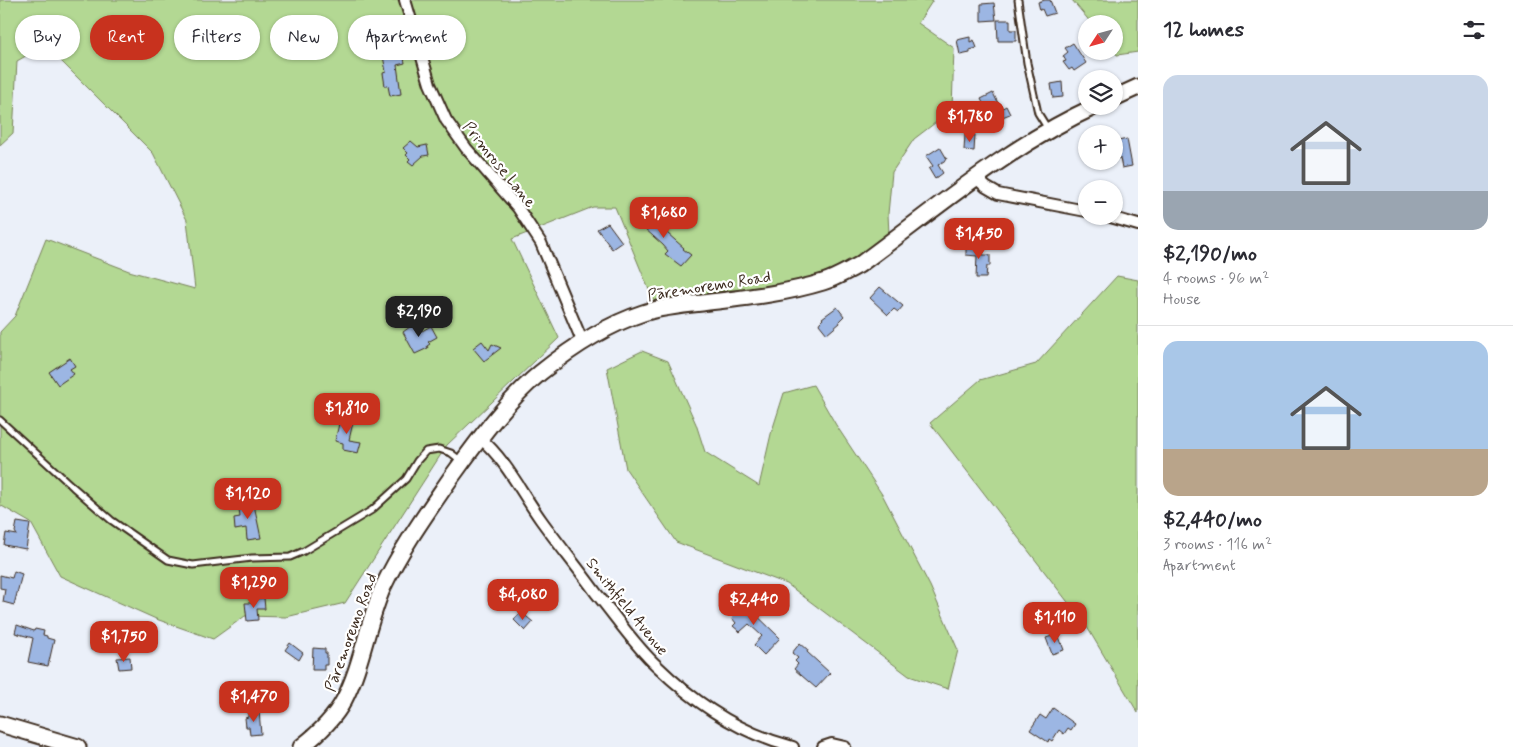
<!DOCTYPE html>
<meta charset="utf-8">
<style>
:root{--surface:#fff;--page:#f7f7f7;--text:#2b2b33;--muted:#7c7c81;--line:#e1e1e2;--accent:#c8321e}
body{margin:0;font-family:Mynerve,sans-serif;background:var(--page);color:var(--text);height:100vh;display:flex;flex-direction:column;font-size:19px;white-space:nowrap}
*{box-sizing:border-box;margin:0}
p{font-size:16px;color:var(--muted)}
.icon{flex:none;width:28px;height:28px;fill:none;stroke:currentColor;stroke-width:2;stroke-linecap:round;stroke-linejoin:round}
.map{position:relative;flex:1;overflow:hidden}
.details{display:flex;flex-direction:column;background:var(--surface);width:375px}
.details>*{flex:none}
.top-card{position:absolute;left:15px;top:15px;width:475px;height:45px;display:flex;gap:10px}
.needle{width:32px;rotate:234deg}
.fabs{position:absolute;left:1078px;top:15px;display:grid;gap:10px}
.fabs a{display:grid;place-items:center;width:45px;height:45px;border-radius:50%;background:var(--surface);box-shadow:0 1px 4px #0004;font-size:25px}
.price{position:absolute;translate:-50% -42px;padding:0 11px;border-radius:10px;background:var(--accent);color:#fff;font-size:16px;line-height:32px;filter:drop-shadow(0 1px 2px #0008)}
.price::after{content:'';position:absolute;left:50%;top:30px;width:15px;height:11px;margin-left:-8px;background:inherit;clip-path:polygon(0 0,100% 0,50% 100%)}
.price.on{background:#222;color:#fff}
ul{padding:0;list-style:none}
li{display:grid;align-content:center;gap:10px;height:265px;padding:0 25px}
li+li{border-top:1px solid var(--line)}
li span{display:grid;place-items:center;height:155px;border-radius:15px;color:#555}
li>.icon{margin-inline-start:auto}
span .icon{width:90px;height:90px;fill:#fffc;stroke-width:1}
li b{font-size:21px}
h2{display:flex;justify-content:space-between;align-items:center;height:60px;padding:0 25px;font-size:21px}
.pill{padding:0 18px;border-radius:22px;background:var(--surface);box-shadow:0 1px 4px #0004;font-size:18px;line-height:45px}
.pill.on{background:var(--accent);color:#fff}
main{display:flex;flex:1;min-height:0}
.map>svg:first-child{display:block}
.green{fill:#b3d893;stroke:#778158}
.building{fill:#9cb6e3;stroke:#3b2a1e}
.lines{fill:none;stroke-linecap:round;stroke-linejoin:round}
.lane-casing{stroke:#3b2a1e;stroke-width:9}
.street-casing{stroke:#3b2a1e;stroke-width:14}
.secondary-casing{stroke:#3b2a1e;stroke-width:19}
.lane{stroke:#fff;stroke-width:5}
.street{stroke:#fff;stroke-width:10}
.secondary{stroke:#fff;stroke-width:15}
.labels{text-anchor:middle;stroke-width:4.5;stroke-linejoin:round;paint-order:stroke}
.street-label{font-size:16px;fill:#3b2a1e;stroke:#fff}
</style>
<main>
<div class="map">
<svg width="1138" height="747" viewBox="0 0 1138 747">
<rect width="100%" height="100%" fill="#ebf0f9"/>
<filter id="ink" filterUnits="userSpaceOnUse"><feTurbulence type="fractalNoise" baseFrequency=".02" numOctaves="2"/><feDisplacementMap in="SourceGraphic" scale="10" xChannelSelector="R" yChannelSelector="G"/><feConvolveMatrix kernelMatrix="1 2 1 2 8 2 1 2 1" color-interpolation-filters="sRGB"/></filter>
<g filter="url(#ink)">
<g class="green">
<polygon points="0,0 933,0 918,23 954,48 952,110 914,139 892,172 888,214 889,234 849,262 816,276 780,284 654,302 615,207 593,207 512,239 559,338 447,445 345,603 286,617 245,616 213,639 156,619 60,576 31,523 0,505 0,332 15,316 46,239 129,271 195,289 187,220 153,153 45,45 17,61 13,133 0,145"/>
<polygon points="1072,0 1138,0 1138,52 1117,55 1114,51 1114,24 1092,24"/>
<polygon points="1117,276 1138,280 1138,713 1087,627 930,423 980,380 1036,364"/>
<polygon points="642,351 668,361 696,424 705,452 759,486 771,434 784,393 813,385 836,425 883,496 930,586 958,650 948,689 909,676 787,584 676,542 626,469 607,368"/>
</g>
<g class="building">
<polygon points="1045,0 1050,0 1055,13 1045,16 1042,9 1040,10 1038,2"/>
<polygon points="994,3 996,20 981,21 981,4"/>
<polygon points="997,20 1010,20 1010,30 1016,30 1016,41 998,41"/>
<polygon points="970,37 970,42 974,40 977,48 970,50 970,53 960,55 957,40"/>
<polygon points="1073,43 1086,63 1074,71 1072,68 1069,70 1063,62 1066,61 1063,56 1068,52 1065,48"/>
<polygon points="403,53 405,63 397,65 401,94 390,96 388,86 385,86 383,73 386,72 383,56"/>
<polygon points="1062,82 1063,97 1053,98 1051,84"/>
<polygon points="993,93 1001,109 1006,106 1010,114 992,121 981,99"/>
<polygon points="965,135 975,135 974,151 964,150"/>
<polygon points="1127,139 1132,166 1122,168 1120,158 1114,159 1114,142"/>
<polygon points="411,141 418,147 427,145 429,155 423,156 413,165 408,161 410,159 406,155 408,153 403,148"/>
<polygon points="940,147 947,159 938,165 943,173 935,179 929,169 933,166 926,156"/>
<polygon points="642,211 684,248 683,249 691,255 681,266 665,254 668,251 663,245 635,220"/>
<polygon points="608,223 622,242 612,249 597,229"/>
<polygon points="966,246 983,246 983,255 990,255 990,266 987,266 986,278 976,278 977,256 966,255"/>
<polygon points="880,287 903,306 898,312 894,309 888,315 870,298"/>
<polygon points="837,307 844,316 839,321 840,323 827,334 819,324 820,322 823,319 822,318"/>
<polygon points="414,324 418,331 421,329 422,331 431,326 437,337 428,342 430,344 427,346 428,348 415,354 403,332"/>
<polygon points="482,341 489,350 492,344 501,348 484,361 473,348"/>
<polygon points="70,358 75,366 70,369 74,374 58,385 49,372"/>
<polygon points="341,415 354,418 349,440 361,442 358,453 343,450 343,443 335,441"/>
<polygon points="253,500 261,538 247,540 246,528 235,530 234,518 240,517 238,502"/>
<polygon points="17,522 30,524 26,549 4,545 6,533 17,535 15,532"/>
<polygon points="14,571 22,574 14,605 3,602 5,589 0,588 0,575 12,578"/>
<polygon points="264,598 265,609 257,609 258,620 247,621 245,603 255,603 255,599"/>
<polygon points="740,599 780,638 764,655 754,645 762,636 749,624 740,632 733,626 736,623 732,618 734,616 729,611"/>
<polygon points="521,612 533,622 525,631 514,620"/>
<polygon points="17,625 34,631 35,629 44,631 43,635 47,636 47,638 54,640 48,666 28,662 33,638 15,633"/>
<polygon points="115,633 116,649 91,650 90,635"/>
<polygon points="1058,634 1064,650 1052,654 1046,638"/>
<polygon points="290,643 303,653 299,660 285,650"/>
<polygon points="800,643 808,650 807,652 830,673 816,688 794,669 798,664 795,661 798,658 792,653"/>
<polygon points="313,648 325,649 325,653 327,653 327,665 324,665 324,670 312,670"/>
<polygon points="130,657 131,668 119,669 117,658"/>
<polygon points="1053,708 1075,724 1071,730 1068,728 1064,734 1059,730 1052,741 1049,739 1048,742 1030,730 1040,715 1046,719"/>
<polygon points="259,711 261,734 250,735 249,727 246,727 245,718 248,717 248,712"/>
</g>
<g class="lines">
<defs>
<g id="lane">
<polyline points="1018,0 1027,63 1038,113 1048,129"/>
<polyline points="0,420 73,487 111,520 168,560 193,565 252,558 290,557 304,551 372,510 406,479 417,461 426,451 439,449 451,453 460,460"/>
</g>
<g id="street">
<polyline points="405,0 430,84 446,120 466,148 518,208 541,243 583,343"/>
<polyline points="975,177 986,187 998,194 1086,211"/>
<polyline points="1107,216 1138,225"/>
<path d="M 480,438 C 506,460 521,492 541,520 C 559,545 578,568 596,593 C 616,617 634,645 657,666 C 695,703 742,734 793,747"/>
<polyline points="823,747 832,744 845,747"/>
</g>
<g id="secondary">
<polyline points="1114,98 1138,87"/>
<polyline points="0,724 78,747"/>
<path d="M 301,747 C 318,734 334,719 344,700 C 362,665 367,624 383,587 C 401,549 426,514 450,479 C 477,442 504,403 540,373 C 570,349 606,325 643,313 C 662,307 682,305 702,303 C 742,298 784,294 823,282 C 836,278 847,271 859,265 C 936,209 1008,146 1096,106"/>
</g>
</defs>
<use href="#lane" class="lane-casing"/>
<use href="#street" class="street-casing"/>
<use href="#secondary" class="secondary-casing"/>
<use href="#lane" class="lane"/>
<use href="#street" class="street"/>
<use href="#secondary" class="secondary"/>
</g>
</g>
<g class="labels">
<g class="street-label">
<text transform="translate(500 164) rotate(51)" y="6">Primrose Lane</text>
<text transform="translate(709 285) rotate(-9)" y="6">Pāremoremo Road</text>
<text transform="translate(628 606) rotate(51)" y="6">Smithfield Avenue</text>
<text transform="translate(350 632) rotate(-70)" y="6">Pāremoremo Road</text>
</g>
</g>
</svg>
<div class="fabs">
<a><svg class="needle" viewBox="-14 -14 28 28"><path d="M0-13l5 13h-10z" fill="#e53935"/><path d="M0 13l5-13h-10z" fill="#7c7c81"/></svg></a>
<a><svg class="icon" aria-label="layers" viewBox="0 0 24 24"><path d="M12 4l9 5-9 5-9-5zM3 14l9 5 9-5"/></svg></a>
<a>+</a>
<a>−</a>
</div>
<b class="price" style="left:970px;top:143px">$1,780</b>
<b class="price" style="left:664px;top:239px">$1,680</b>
<b class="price" style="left:979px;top:260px">$1,450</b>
<b class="price on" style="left:419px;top:338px">$2,190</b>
<b class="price" style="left:347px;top:435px">$1,810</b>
<b class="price" style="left:248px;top:520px">$1,120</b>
<b class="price" style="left:254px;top:609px">$1,290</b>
<b class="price" style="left:523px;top:621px">$4,080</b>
<b class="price" style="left:754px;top:626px">$2,440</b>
<b class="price" style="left:1055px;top:644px">$1,110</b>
<b class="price" style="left:124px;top:663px">$1,750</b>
<b class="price" style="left:254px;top:723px">$1,470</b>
<div class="top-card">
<a class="pill">Buy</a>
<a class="pill on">Rent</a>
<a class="pill">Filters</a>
<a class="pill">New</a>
<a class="pill">Apartment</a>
</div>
</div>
<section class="details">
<h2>12 homes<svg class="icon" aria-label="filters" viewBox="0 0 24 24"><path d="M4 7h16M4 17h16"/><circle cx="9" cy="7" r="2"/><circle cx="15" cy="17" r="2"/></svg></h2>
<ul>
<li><span style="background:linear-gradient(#c9d6e8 75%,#9aa5b1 0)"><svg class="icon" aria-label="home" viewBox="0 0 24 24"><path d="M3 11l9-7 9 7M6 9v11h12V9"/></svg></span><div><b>$2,190/mo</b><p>4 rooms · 96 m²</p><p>House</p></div></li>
<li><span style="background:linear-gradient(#a9c7e8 70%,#b9a48a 0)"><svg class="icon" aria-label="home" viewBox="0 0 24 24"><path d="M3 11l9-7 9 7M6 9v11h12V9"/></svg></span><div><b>$2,440/mo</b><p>3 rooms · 116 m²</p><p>Apartment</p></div></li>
</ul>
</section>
</main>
